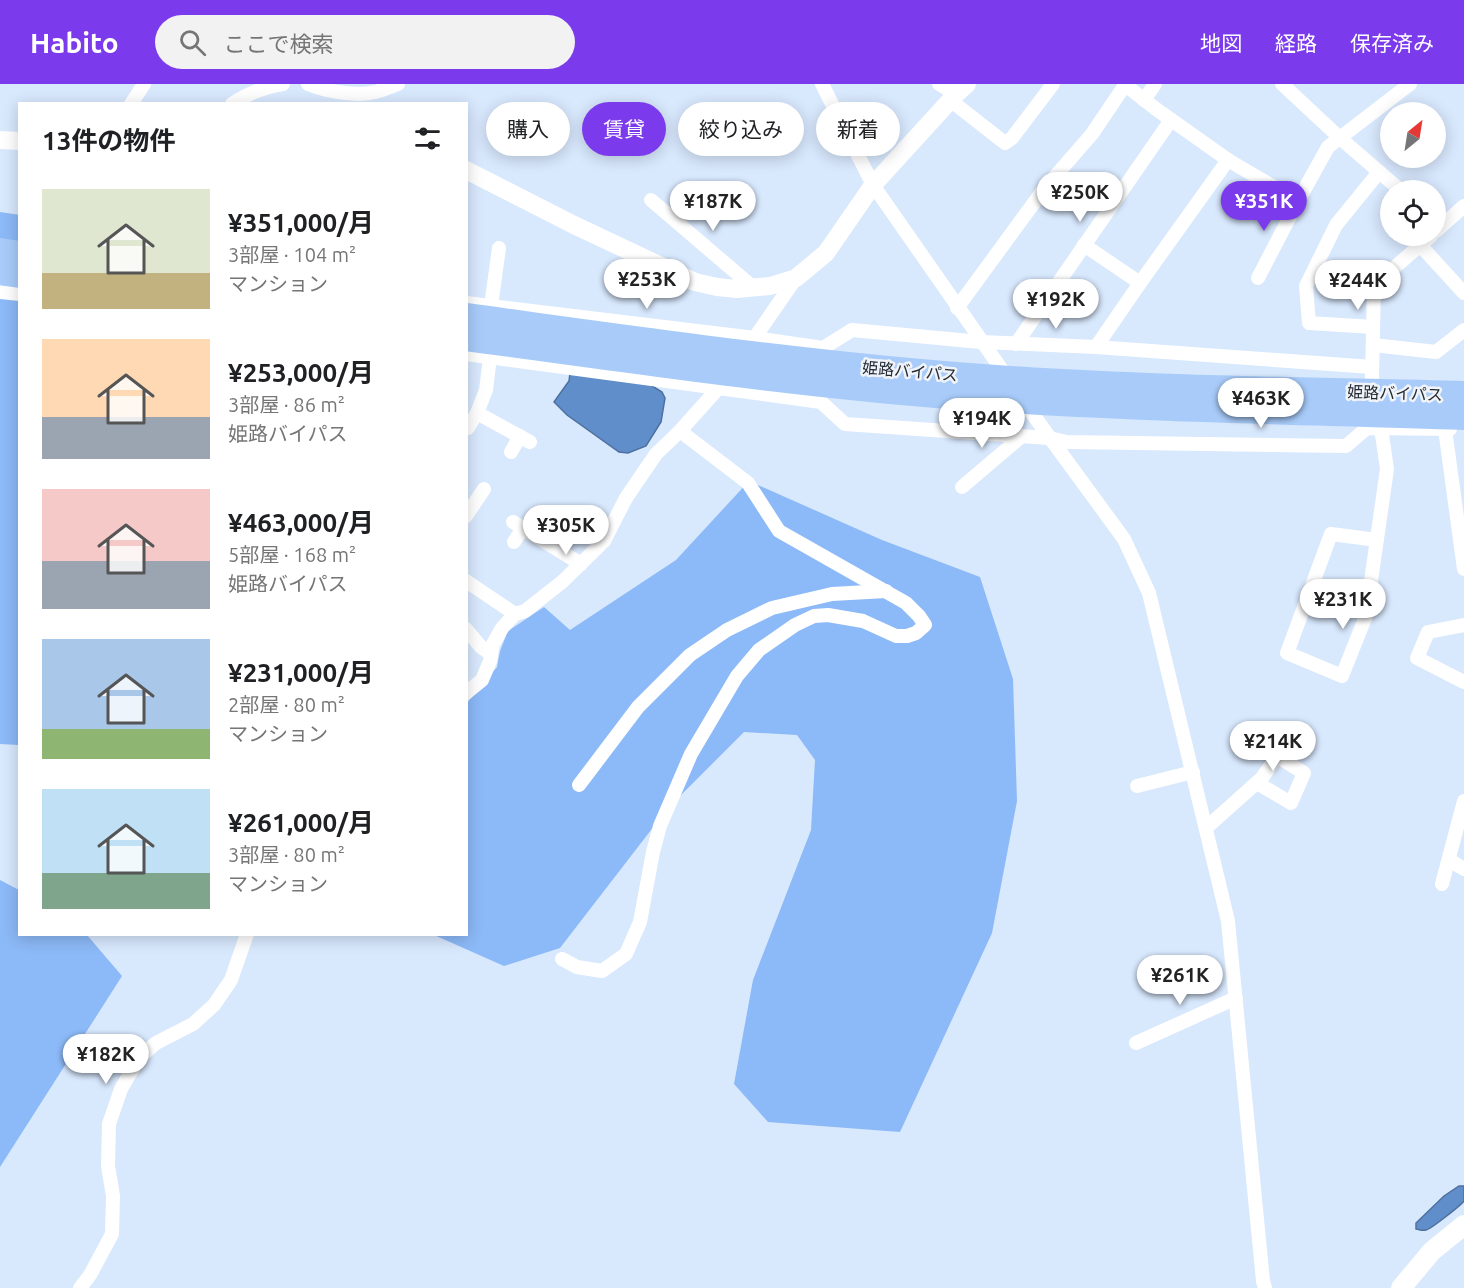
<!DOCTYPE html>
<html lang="ja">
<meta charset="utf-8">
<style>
:root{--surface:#fff;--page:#f2f2f2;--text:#202124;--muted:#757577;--accent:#7c3aed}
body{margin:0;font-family:Ubuntu,"Noto Sans JP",sans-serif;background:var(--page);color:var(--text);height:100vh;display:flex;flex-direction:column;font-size:22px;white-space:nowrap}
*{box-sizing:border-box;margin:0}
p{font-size:20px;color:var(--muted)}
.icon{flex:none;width:33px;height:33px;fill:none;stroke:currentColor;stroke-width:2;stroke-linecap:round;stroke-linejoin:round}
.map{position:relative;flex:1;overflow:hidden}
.sheet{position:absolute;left:18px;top:18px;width:450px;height:834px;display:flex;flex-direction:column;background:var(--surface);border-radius:0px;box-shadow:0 3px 15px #0003}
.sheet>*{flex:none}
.top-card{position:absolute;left:486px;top:18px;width:570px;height:54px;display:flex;gap:12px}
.needle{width:39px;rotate:30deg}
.fabs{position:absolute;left:1380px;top:18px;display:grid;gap:12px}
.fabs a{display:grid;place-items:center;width:66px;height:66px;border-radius:50%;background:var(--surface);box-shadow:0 3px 15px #0003;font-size:30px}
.price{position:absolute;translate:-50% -51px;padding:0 14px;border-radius:21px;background:#fff;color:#222;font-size:20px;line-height:39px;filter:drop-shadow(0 2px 3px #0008)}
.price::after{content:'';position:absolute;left:50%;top:36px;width:18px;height:14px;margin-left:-9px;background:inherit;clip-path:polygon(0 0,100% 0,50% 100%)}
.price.on{background:var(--accent);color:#fff}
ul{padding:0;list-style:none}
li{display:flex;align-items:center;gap:18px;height:150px;padding:0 24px}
li span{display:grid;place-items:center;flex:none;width:168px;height:120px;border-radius:0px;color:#555}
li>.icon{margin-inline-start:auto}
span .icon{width:72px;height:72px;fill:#fffc;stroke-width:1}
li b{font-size:26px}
h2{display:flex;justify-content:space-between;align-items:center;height:72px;padding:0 24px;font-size:26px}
.chip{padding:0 21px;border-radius:27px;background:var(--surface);box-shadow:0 3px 15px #0003;font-size:21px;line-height:54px}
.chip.on{background:var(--accent);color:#fff}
header{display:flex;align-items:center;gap:36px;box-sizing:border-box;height:84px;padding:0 30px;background:var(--accent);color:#fff}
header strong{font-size:28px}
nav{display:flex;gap:33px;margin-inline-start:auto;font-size:21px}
.search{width:420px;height:54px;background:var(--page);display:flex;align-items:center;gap:15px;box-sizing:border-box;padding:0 21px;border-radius:33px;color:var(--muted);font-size:22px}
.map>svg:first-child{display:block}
.green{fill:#8cb9f7}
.water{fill:#608ecb;stroke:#4e709e;stroke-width:1.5}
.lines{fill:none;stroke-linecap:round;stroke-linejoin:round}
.minor{stroke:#fff;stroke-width:14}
.tertiary{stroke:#fff;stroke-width:18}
.secondary{stroke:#fff;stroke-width:20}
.motorway{stroke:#a8cbf9;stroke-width:26}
.labels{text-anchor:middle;stroke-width:5;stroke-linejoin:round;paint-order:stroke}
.street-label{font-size:16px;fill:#232a34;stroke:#f0f4f9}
</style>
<header>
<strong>Habito</strong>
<div class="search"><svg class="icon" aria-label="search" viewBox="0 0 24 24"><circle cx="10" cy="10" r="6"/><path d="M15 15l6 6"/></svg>ここで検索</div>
<nav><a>地図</a><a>経路</a><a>保存済み</a></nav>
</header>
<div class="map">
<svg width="1464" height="1204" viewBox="0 0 1464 1204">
<rect width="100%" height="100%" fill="#d8e8fd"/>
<g class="green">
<polygon points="0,128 20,131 19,661 0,660"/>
<polygon points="749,397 882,456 980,493 1013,595 1017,717 992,849 900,1048 768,1038 734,1000 753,896 811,746 815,676 797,651 744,648 668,724 560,864 504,882 434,851 466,850 467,619 497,583 500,567 508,547 544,523 570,546 676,476"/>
<polygon points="0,796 19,806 20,850 87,851 122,892 0,1083"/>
</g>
<g class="water">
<polygon points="571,281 625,285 662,308 665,314 661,338 646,362 628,369 619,368 567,331 554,318 569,297"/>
<path d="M 1459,1102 L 1464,1102 L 1464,1117 C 1460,1122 1431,1145 1426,1146 C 1422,1147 1421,1146 1416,1145 L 1416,1139 L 1444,1112 Z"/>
</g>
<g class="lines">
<g class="minor">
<path d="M 308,0 C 325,7 357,13 375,8 C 383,6 390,3 398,0"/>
<polyline points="822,0 873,101 1009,296"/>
<polyline points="939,0 956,10"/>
<polyline points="1124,0 1156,25 1228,76"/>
<polyline points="1282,0 1340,54 1399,105"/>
<polyline points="950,16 1005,59 1012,54 1053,0"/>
<polyline points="1144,16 1155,0"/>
<polyline points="131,20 144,0"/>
<path d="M 232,20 C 248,9 265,3 283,0"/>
<polyline points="848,51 866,27"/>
<polyline points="651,116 754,204"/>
<polyline points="1436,147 1464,122"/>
<polyline points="1084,161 1140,199"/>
<polyline points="1420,161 1464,209"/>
<polyline points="1258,194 1298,117"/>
<polyline points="0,208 20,210"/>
<polyline points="466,219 755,254 823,264"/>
<polyline points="491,222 499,164"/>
<polyline points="957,224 1044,105 1092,50 1125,1"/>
<polyline points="1373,243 1309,239 1306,202 1336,141 1379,88"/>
<polyline points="1016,260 1171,36"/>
<polyline points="1373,261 1436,268 1464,246"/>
<polyline points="1096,263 1140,199 1228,76 1298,117 1328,63 1410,0"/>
<polyline points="466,270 821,318 845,340 1049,354 1067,358 1346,362 1367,344 1450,345"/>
<polyline points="742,272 796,194"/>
<polyline points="822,282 823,264 852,246 981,258 1096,263 1372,283"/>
<polyline points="1370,313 1372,294 1374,201 1431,152"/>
<polyline points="1023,317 1124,455 1149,509 1228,837 1263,1197 1265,1204"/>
<polyline points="477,329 530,358"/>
<polyline points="468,344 477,329 486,306 490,273"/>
<polyline points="1445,345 1464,485"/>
<polyline points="511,368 520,352"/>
<polyline points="962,403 1022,352"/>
<polyline points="466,432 484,405"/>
<polyline points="513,438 581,480"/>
<polyline points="1377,456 1331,450 1287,569 1342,592 1366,532 1387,385 1381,344"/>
<polyline points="514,458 523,444"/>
<polyline points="466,497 515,530"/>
<polyline points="1464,541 1428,548 1417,574 1464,598"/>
<polyline points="466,545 481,563 491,570"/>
<polyline points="466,609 482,596 490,577 493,560 502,544 515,530 525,527 562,498 604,457 626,414 656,370 680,347 722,300"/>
<polyline points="1253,653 1277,672 1304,689 1291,719 1257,699"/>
<polyline points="579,701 638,623 690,571 727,546 772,524 832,510 886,507"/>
<polyline points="1137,702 1193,688"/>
<polyline points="1206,744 1262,694 1277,672"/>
<polyline points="1449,776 1464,785"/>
<polyline points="1442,800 1464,717"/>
<polyline points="562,875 577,883 602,887 626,870 640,838 653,768 660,742 691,670 737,592 759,566 795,541 814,532 828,531 863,537 896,552 907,552 916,549 925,541 919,532 906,519 779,447 748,399 680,347"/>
<polyline points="1136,959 1236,914"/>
<polyline points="80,1204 90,1191 112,1150 113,1112 108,1082 109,1040 121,1005 139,974 156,959 193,940 214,921 231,896 247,850"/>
</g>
<g class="tertiary">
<polyline points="0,56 20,57"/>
<polyline points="466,86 574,141 695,198 717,203 737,205 770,202 796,194 826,169 873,101 956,10 967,0"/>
</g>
<polyline class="secondary" points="1401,1204 1432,1167 1464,1141"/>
<g class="motorway">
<polyline points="0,167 20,170"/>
<polyline points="0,188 20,191"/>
<path d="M 466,232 C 643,256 819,282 996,294 C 1152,305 1308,306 1464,310"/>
<path d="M 466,254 C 623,275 779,298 936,311 C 1112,325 1288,327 1464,333"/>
</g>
</g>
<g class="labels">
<g class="street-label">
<text transform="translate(910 287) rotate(5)" y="6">姫路バイパス</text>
<text transform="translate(1395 309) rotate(2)" y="6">姫路バイパス</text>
</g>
</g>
</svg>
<div class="fabs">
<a><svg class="needle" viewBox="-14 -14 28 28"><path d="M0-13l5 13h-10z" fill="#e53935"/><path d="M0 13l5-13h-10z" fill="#757577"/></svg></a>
<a><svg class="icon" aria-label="locate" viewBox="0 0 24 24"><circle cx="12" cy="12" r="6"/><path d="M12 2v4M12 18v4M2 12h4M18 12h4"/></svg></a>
</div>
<b class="price" style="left:1080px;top:139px">¥250K</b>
<b class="price" style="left:713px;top:148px">¥187K</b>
<b class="price on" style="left:1264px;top:148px">¥351K</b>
<b class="price" style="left:647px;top:226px">¥253K</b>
<b class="price" style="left:1358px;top:227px">¥244K</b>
<b class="price" style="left:1056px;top:246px">¥192K</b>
<b class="price" style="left:1261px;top:345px">¥463K</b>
<b class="price" style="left:982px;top:365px">¥194K</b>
<b class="price" style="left:566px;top:472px">¥305K</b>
<b class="price" style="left:1343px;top:546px">¥231K</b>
<b class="price" style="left:1273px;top:688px">¥214K</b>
<b class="price" style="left:1180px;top:922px">¥261K</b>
<b class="price" style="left:106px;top:1001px">¥182K</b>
<div class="top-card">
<a class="chip">購入</a>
<a class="chip on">賃貸</a>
<a class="chip">絞り込み</a>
<a class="chip">新着</a>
</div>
<section class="sheet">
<h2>13件の物件<svg class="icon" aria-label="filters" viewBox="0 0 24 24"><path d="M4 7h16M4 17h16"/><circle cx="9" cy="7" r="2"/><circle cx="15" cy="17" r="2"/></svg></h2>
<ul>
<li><span style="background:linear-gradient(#dfe7d0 70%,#c2b280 0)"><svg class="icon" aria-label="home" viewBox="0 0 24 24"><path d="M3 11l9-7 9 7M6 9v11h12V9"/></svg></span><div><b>¥351,000/月</b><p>3部屋 · 104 m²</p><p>マンション</p></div></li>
<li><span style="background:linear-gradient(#ffd9b3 65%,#9aa5b1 0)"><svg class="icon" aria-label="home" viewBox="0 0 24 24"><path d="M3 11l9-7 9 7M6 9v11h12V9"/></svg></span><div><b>¥253,000/月</b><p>3部屋 · 86 m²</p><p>姫路バイパス</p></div></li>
<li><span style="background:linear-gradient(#f6c9c9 60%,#9aa5b1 0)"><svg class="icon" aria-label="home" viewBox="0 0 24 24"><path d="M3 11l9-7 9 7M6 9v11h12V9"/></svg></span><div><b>¥463,000/月</b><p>5部屋 · 168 m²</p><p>姫路バイパス</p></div></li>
<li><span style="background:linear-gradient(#a9c7e8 75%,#8fb573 0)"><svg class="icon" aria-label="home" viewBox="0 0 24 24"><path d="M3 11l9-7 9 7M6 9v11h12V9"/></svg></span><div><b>¥231,000/月</b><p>2部屋 · 80 m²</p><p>マンション</p></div></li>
<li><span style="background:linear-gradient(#bfe0f5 70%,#7fa58c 0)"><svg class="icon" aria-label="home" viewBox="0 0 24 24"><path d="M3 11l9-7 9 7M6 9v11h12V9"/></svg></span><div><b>¥261,000/月</b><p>3部屋 · 80 m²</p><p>マンション</p></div></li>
</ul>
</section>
</div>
